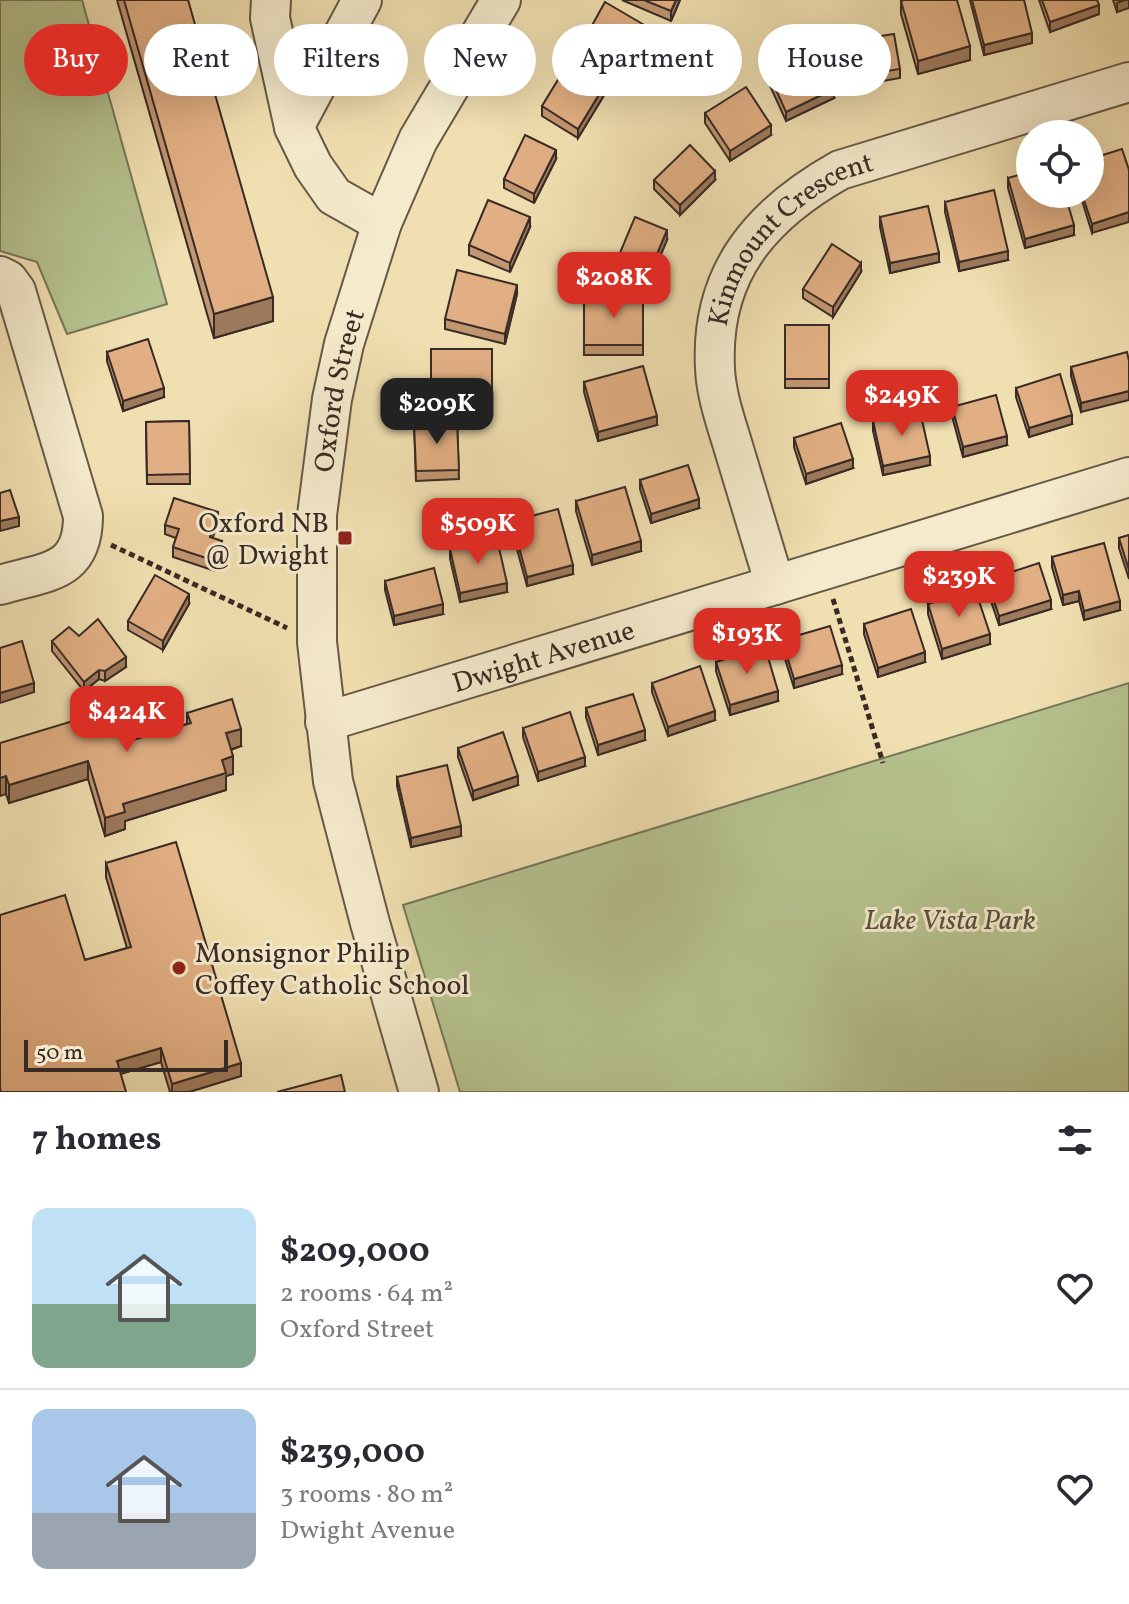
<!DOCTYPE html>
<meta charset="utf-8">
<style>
:root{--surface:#fff;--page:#f7f7f7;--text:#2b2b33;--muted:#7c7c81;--line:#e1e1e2;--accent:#d93025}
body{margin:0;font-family:Vollkorn,serif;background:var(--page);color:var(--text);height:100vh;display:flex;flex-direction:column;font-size:30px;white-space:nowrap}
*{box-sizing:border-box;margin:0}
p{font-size:26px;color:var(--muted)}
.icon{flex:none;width:44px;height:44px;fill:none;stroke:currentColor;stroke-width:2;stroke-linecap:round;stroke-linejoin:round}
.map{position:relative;height:1092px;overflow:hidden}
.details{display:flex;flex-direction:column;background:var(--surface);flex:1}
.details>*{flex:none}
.banner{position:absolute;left:24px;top:24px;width:1082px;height:72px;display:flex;gap:16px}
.fabs{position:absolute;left:1016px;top:120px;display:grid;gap:16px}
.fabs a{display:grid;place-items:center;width:88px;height:88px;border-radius:50%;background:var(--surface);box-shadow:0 8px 32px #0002;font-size:40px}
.scale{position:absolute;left:24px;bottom:20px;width:204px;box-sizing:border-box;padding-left:8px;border:4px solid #382b25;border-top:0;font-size:22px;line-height:28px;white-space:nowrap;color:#382b25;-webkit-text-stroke:6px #f5eacc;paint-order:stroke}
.price{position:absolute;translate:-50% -68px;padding:0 18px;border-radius:16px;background:var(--accent);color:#fff;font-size:26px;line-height:52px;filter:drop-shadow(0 2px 4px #0008)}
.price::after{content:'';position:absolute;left:50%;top:48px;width:24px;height:18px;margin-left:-12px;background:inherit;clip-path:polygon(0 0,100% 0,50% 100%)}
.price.selected{background:#222;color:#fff}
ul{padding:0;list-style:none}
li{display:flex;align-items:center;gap:24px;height:200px;padding:0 32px}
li+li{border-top:2px solid var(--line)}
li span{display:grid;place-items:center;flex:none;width:224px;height:160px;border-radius:16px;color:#555}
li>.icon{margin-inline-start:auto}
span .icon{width:96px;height:96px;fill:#fffc;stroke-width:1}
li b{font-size:34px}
h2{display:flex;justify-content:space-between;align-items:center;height:96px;padding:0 32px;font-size:34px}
.tag{padding:0 28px;border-radius:36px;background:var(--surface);box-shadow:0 8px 32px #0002;font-size:28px;line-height:72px}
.tag.selected{background:var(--accent);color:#fff}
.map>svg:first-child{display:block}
.green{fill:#b5c28e;stroke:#76765a;stroke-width:2}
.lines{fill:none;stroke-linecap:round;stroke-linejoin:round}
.minor-casing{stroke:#665848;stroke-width:42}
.path{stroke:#382b25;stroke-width:5;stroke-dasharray:6 4;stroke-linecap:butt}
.minor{stroke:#f5eacc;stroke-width:38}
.wall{fill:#c29671;stroke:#382b25;stroke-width:2}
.shaded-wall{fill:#9e7a5c;stroke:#382b25;stroke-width:2}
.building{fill:#e1af83;stroke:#382b25;stroke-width:2}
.poi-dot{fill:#8f2418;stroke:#f5eacc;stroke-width:3}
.labels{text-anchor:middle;stroke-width:6;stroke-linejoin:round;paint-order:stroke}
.street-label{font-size:28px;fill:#382b25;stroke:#f5eacc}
.poi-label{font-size:28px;fill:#382b25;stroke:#f5eacc;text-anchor:end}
.park-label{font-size:28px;font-style:italic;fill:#57513f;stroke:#f5eacc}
</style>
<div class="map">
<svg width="1129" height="1092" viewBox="0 0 1129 1092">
<rect width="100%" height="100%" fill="#f0dfb0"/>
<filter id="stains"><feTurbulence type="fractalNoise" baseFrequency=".0025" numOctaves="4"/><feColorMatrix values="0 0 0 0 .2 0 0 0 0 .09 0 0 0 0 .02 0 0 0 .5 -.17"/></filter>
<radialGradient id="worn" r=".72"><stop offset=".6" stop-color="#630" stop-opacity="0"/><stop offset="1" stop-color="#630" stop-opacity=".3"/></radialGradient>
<g class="green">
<polygon points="0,0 82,0 167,304 67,334 37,262 0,251"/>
<polygon points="1129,683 1129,1092 460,1092 403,905"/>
</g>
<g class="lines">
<defs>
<g id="minor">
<polyline points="271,0 270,18 294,127 313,166 334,196 382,223"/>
<polyline points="294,127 362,0"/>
<path d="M 0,276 L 8,280 L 16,291 L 83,516 C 83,574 46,571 0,585"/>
<path id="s1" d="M 775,585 C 762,542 749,499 736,456 C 728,428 716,397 715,368 C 710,272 762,214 840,170 L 1129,82"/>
<path id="s2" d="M 325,722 L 1129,477"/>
<path id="s3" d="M 419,1092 L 370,923 L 333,781 L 317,642 L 317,515 L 332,399 L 344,344 L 382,223 L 418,140 L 501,0"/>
</g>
</defs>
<use href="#minor" class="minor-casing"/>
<g class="path">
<polyline points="111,545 287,628"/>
<polyline points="833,599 883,763"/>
</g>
<use href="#minor" class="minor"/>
</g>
<g class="wall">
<polygon points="117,0 188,0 273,321 214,338"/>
<polygon points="622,0 680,0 671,21"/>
<polygon points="970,0 1024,0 1032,43 984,55"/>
<polygon points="1039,0 1097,0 1099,14 1050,32"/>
<polygon points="1113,0 1129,0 1117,12"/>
<polygon points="901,1 970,60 918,74 901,14"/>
<polygon points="658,42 633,86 580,56 580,47"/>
<polygon points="843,42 900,69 900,78 849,87 843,52"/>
<polygon points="767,70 834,98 786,121 767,79"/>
<polygon points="603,97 578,138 542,116 542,106"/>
<polygon points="705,113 771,135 730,161 705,123"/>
<polygon points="1122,149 1092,233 1080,194 1090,194"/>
<polygon points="556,159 534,203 504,188 504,179"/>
<polygon points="1008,178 1074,235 1025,248 1008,188"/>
<polygon points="654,180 715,180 680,215 654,189"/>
<polygon points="945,202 1008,260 959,271 945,212"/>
<polygon points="880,217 939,262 890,273 880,227"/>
<polygon points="530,227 510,272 469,255 469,245"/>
<polygon points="667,240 649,282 617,270 617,260"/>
<polygon points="861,272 833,317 803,298 803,289"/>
<polygon points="517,294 505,344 445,329 445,319"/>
<rect x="584" y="295" width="59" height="60"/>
<rect x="785" y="325" width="44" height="63"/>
<rect x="431" y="349" width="61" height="62"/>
<polygon points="107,352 164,397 123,411 107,361"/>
<polygon points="1129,361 1081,412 1071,376 1071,367"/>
<polygon points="584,382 657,425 598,441 584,392"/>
<polygon points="1016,388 1072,424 1029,437 1016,397"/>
<polygon points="952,407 1007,445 963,457 952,416"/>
<polygon points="189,421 190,484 147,484 146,422"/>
<polygon points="457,421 459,479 416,481 414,423"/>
<polygon points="873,421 930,465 883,475 873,431"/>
<polygon points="794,438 853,468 806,484 794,447"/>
<polygon points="640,480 699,508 651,523 640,489"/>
<polygon points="576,501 641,551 592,565 576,511"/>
<polygon points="512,521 573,574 527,586 512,531"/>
<polygon points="218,522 212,538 222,550 215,571 173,557 173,547 176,538 165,534 165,525"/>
<polygon points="1129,535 1129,579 1119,548 1119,538"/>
<polygon points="450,549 507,592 460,602 450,559"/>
<polygon points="1052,557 1120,610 1084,620 1079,601 1063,605 1052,567"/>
<polygon points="987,580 1051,609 999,625 987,589"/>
<polygon points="385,581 443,614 394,625 385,590"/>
<polygon points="189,604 163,650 128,630 128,621"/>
<polygon points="928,604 990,644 942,659 928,614"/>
<polygon points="864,624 925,662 878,677 864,634"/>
<polygon points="79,636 126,667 105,681 99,679 84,691 52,651 52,641"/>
<polygon points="782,640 842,674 794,688 782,649"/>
<polygon points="716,662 778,701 730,715 716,671"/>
<polygon points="652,683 715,720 668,736 652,692"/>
<polygon points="586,708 645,740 598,755 586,717"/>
<polygon points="187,713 241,746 231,750 233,774 226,776 226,790 125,821 125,829 105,836 88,779 9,803 6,794 0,743 126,742 187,724"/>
<polygon points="523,728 585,766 538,781 523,737"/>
<polygon points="458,748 518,785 473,800 458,757"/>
<polygon points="397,777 461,836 411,847 397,786"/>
<polygon points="106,863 241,1076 189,1092 170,1092 161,1062 120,1074 126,1092 0,1092 0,915 85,960 127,948 106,877"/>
</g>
<g class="shaded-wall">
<polygon points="676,0 680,0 671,21 671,11"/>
<polygon points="1125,0 1129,0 1129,8 1117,12 1117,3"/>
<polygon points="1099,5 1099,14 1050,32 1050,22"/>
<polygon points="658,33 658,42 633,86 633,77"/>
<polygon points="1032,33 1032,43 984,55 984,45"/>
<polygon points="970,46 970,60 918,74 918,61"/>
<polygon points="603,88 603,97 578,138 578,129"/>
<polygon points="834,89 834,98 786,121 786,112"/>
<polygon points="771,125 771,135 730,161 730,151"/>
<polygon points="556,150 556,159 534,203 534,194"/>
<polygon points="715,171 715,180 680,215 680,205"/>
<polygon points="1129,212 1129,222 1092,233 1092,224"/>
<polygon points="530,217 530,227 510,272 510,263"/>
<polygon points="1074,225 1074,235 1025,248 1025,239"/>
<polygon points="667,230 667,240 649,282 649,273"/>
<polygon points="1008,251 1008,260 959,271 959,262"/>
<polygon points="939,253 939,262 890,273 890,263"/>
<polygon points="861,263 861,272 833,317 833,307"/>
<polygon points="517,285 517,294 505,344 505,334"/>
<polygon points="273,297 273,321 214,338 214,314"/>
<polygon points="164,388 164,397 123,411 123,401"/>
<polygon points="1129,391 1129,400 1081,412 1081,403"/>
<polygon points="1072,415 1072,424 1029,437 1029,428"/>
<polygon points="657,416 657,425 598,441 598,432"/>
<polygon points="1007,436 1007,445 963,457 963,447"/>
<polygon points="930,456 930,465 883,475 883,466"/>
<polygon points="853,459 853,468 806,484 806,474"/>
<polygon points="699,499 699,508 651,523 651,514"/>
<polygon points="218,512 218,522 210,546 210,537"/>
<polygon points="19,517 19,526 0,531 0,521"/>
<polygon points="222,541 222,550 215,571 215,561"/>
<polygon points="641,541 641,551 592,565 592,555"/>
<polygon points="573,565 573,574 527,586 527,577"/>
<polygon points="507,583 507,592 460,602 460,593"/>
<polygon points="1079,591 1079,601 1063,605 1063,595"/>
<polygon points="189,594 189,604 163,650 163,641"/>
<polygon points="1051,600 1051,609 999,625 999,616"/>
<polygon points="1120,601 1120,610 1084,620 1084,611"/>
<polygon points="443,604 443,614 394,625 394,616"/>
<polygon points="990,634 990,644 942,659 942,649"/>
<polygon points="925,652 925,662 878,677 878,668"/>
<polygon points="126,657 126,667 105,681 105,671"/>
<polygon points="842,665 842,674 794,688 794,679"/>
<polygon points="99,670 99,679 84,691 84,682"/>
<polygon points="34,683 34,692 0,703 0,693"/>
<polygon points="778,691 778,701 730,715 730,705"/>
<polygon points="715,711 715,720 668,736 668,727"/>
<polygon points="241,729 241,746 226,751 226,733"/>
<polygon points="645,730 645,740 598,755 598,745"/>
<polygon points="233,756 233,774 226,776 226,790 125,821 125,829 105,836 105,818 123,804 222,760"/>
<polygon points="585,757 585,766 538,781 538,772"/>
<polygon points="88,761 88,779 9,803 9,785"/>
<polygon points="6,776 6,794 0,796 0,778"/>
<polygon points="518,776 518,785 473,800 473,791"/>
<polygon points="461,826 461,836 411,847 411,838"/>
<polygon points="161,1048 161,1062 117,1075 117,1061"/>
<polygon points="241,1063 241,1076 189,1092 172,1092 172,1084"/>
</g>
<g class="building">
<polygon points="124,0 188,0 273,297 214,314"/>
<polygon points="644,0 676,0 671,11"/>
<polygon points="904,0 957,0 970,46 918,61 901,1"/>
<polygon points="972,0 1024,0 1032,33 984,45"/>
<polygon points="1042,0 1097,0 1099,5 1050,22"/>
<polygon points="605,2 658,33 633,77 580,47"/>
<polygon points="894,34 900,69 849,77 843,42"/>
<polygon points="814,47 834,89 786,112 767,70"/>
<polygon points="567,65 603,88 578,129 542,106"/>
<polygon points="746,87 771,125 730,151 705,113"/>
<polygon points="525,135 556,150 534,194 504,179"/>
<polygon points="690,145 715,171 680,205 654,180"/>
<polygon points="1122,149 1129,170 1129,212 1092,224 1082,194 1090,194 1090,159"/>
<polygon points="1030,172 1030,194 1065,194 1074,225 1025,239 1008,178"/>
<polygon points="994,190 1008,251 959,262 945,202"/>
<polygon points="488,200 530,217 510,263 469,245"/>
<polygon points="928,206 939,253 890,263 880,217"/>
<polygon points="635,217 667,230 649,273 617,260"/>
<polygon points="832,244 861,263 833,307 803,289"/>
<polygon points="457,270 517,285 505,334 445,319"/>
<rect x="584" y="295" width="59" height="50"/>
<rect x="785" y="325" width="44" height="54"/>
<polygon points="148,339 164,388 123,401 107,352"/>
<rect x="431" y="349" width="61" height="53"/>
<polygon points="1127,352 1129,361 1129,391 1081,403 1071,367"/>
<polygon points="643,366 657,416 598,432 584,382"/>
<polygon points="1060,374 1072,415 1029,428 1016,388"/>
<polygon points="996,395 1007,436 963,447 952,407"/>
<polygon points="920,411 930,456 883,466 873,421"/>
<polygon points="189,421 190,474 147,475 146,422"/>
<polygon points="457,421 459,470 416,471 414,423"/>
<polygon points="841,423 853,459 806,474 794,438"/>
<polygon points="688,465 699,499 651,514 640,480"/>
<polygon points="625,487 641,541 592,555 576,501"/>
<polygon points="10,490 19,517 0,521 0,493"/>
<polygon points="174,498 218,512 210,537 222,541 215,561 173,547 179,529 165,525"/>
<polygon points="558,509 573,565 527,577 512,521"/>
<polygon points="1129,535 1129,570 1119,538"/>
<polygon points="497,539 507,583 460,593 450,549"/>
<polygon points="1104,543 1120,601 1084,611 1079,591 1063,595 1052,557"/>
<polygon points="1039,563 1051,600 999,616 987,580"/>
<polygon points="434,568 443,604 394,616 385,581"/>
<polygon points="155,575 189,594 163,641 128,621"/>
<polygon points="975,589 990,634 942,649 928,604"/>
<polygon points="911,609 925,652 878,668 864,624"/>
<polygon points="98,619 126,657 105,671 99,670 84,682 52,641 69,627 79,636"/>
<polygon points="830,626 842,665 794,679 782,640"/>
<polygon points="22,641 34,683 0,693 0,648"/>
<polygon points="765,647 778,691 730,705 716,662"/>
<polygon points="700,666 715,711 668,727 652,683"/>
<polygon points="633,694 645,730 598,745 586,708"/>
<polygon points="232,699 241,729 226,733 233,756 222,760 226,773 123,804 125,812 105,818 88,761 9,785 6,776 0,778 0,743 116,708 126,742 191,723 187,713"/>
<polygon points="570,712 585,757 538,772 523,728"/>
<polygon points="503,732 518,776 473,791 458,748"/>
<polygon points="447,765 461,826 411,838 397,777"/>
<polygon points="176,842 241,1063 172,1084 161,1048 117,1061 126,1092 1,1092 0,1088 0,915 65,895 85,960 131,947 106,863"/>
<polygon points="341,1075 345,1092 277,1092"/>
</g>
<g class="poi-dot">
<rect x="337" y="530" width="16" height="16" rx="4"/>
<circle cx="179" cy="968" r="8"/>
</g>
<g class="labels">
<g class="street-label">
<text dy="10" stroke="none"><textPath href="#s1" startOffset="388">Kinmount Crescent</textPath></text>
<text dy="10" stroke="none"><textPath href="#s3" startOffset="716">Oxford Street</textPath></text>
<text dy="10" stroke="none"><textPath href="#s2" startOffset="228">Dwight Avenue</textPath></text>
</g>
<g class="poi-label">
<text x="329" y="532">Oxford NB<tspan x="329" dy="32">@ Dwight</tspan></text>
<text x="195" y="962" text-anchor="start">Monsignor Philip<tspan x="195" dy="32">Coffey Catholic School</tspan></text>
</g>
<g class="park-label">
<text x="950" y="929">Lake Vista Park</text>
</g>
</g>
<rect width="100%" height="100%" filter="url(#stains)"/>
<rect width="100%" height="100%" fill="url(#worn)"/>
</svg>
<div class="fabs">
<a><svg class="icon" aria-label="locate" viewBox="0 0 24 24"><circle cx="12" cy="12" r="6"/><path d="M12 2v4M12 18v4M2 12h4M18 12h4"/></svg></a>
</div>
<div class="scale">50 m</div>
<b class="price" style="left:614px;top:320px">$208K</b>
<b class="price" style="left:902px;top:438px">$249K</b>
<b class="price selected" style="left:437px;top:446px">$209K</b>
<b class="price" style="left:478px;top:566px">$509K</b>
<b class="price" style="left:959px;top:619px">$239K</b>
<b class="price" style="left:747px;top:676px">$193K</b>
<b class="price" style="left:127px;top:754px">$424K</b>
<div class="banner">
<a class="tag selected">Buy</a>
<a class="tag">Rent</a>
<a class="tag">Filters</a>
<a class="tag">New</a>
<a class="tag">Apartment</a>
<a class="tag">House</a>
</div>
</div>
<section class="details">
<h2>7 homes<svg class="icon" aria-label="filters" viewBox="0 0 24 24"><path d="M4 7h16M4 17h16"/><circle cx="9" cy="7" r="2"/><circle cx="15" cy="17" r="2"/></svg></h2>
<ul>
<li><span style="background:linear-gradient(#bfe0f5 60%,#7fa58c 0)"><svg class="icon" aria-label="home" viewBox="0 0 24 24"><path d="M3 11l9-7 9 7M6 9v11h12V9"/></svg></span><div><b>$209,000</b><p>2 rooms · 64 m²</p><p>Oxford Street</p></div><svg class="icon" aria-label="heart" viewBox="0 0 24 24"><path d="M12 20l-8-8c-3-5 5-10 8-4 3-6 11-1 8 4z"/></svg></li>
<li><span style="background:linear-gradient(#a9c7e8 65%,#9aa5b1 0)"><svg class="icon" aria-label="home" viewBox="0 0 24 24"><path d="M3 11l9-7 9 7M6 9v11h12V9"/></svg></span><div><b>$239,000</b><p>3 rooms · 80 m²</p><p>Dwight Avenue</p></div><svg class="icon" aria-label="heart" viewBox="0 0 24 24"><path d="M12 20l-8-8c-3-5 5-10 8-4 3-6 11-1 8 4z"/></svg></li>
</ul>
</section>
